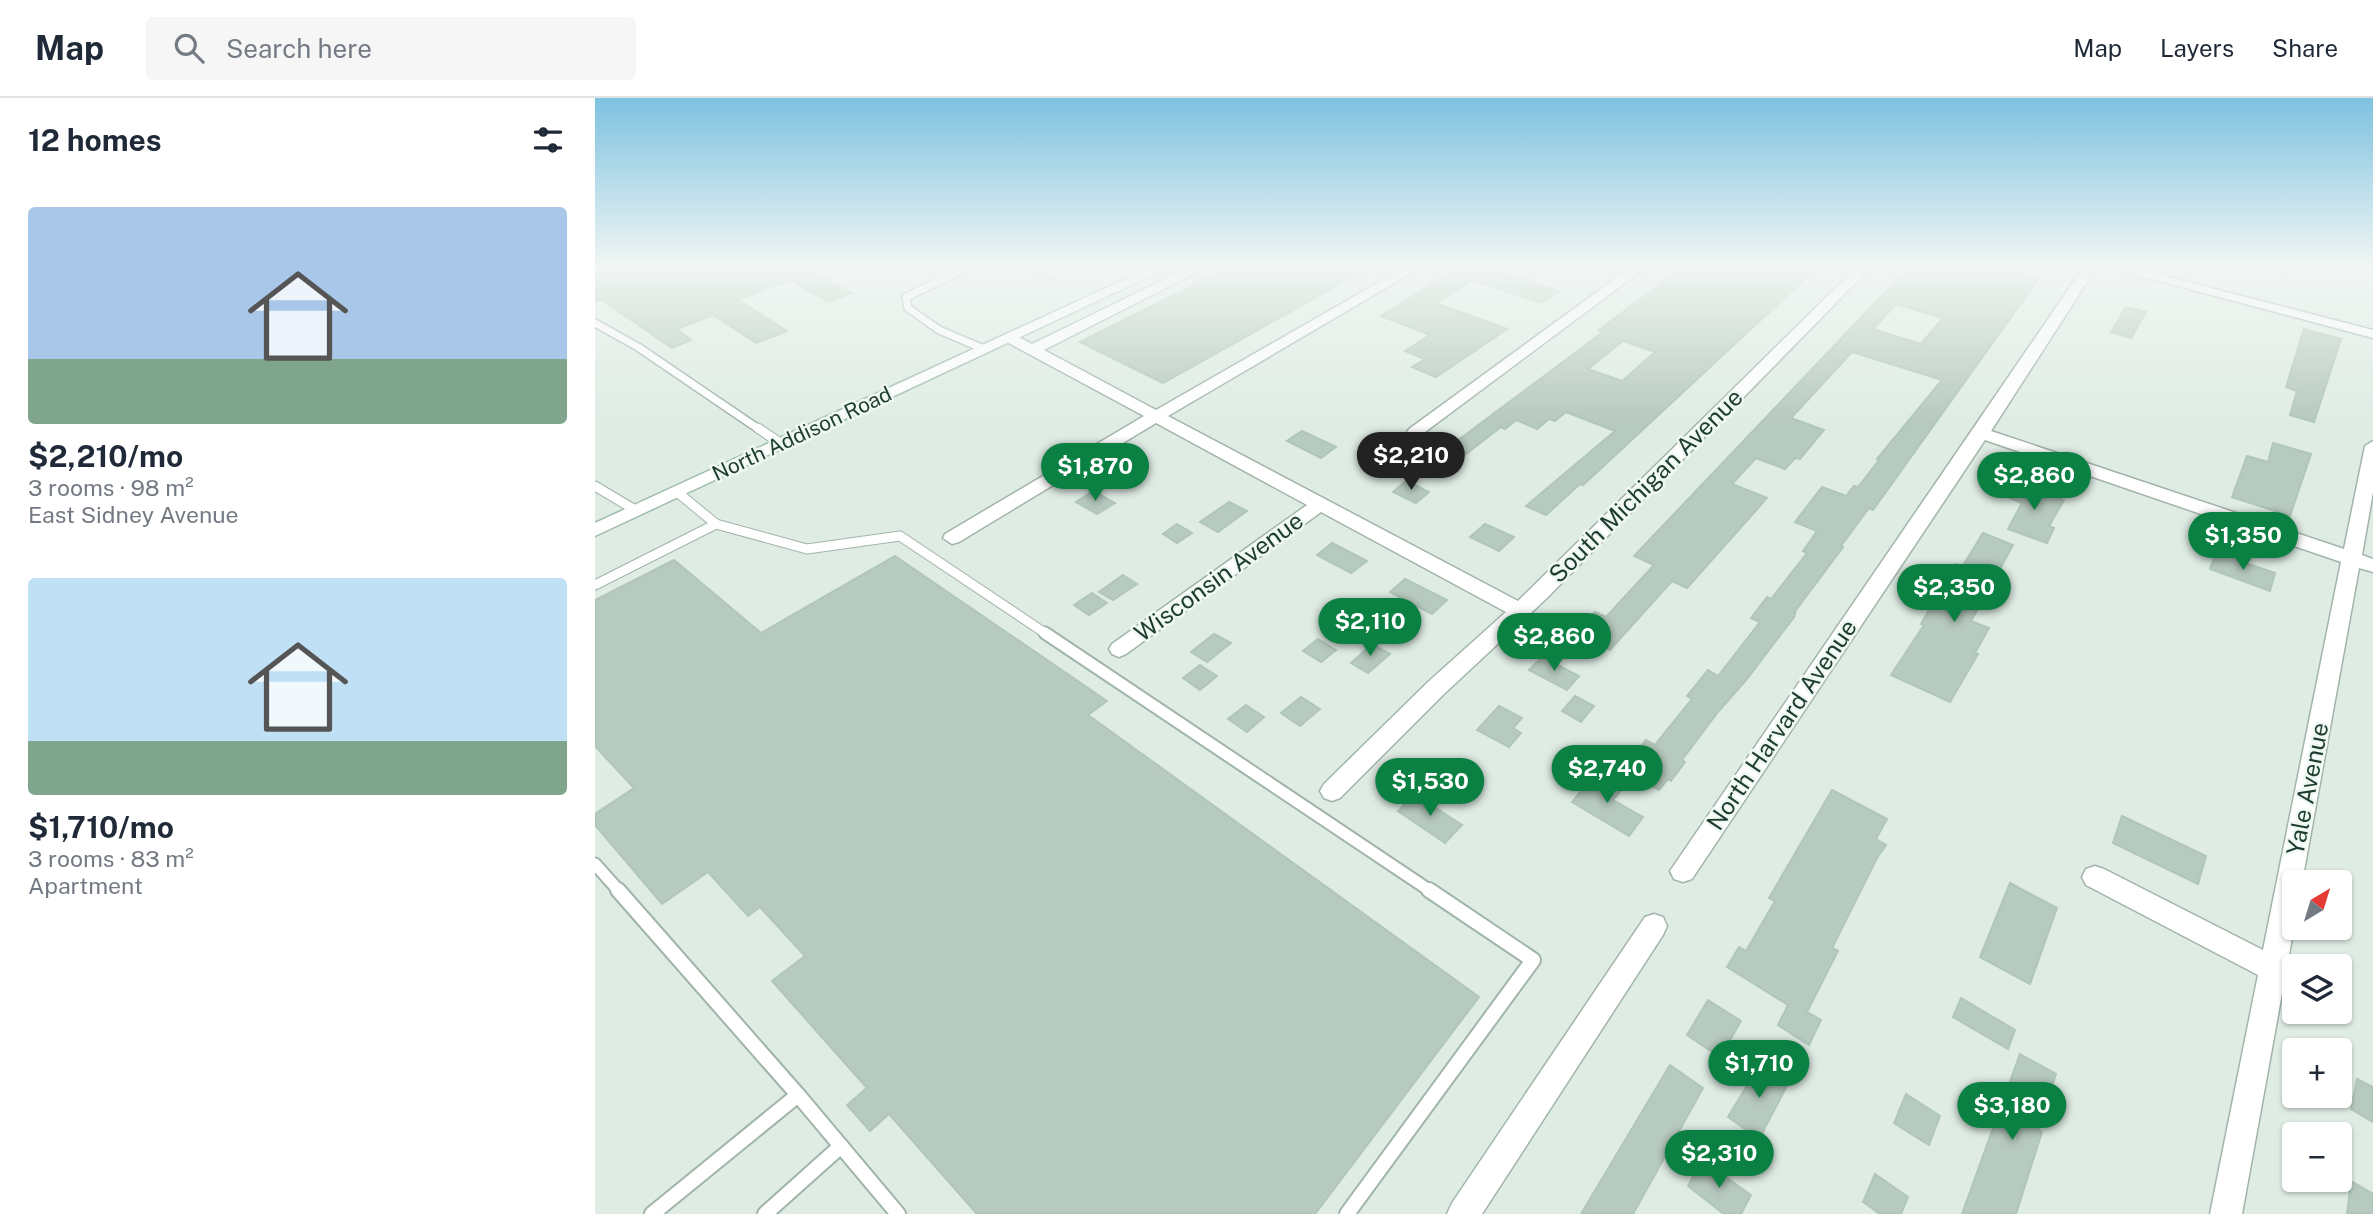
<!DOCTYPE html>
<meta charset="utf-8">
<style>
:root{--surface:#fff;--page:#f6f6f7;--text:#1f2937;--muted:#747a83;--line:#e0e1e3;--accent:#0b8043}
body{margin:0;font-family:"Public Sans",sans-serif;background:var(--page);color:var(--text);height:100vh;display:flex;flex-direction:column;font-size:26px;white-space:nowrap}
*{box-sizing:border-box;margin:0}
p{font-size:23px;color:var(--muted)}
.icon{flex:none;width:38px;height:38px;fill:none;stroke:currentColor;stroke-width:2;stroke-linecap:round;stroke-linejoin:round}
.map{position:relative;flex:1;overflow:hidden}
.sheet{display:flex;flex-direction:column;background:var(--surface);width:595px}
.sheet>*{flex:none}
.needle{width:46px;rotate:38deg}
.buttons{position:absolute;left:1687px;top:772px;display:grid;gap:14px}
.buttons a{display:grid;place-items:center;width:70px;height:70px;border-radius:7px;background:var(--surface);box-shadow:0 2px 5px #0004;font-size:35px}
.price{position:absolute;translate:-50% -60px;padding:0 16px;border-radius:24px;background:var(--accent);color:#fff;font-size:23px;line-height:46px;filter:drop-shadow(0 2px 4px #0008)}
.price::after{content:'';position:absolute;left:50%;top:42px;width:21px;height:16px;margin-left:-10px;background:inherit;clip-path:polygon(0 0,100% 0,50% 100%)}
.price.active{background:#222;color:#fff}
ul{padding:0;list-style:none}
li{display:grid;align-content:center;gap:14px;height:371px;padding:0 28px}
li span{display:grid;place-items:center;height:217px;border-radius:7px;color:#555}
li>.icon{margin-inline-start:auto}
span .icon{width:126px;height:126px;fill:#fffc;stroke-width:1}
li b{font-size:30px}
h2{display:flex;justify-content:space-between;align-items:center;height:84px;padding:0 28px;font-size:30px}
header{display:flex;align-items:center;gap:42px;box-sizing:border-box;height:98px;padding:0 35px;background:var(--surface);border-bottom:2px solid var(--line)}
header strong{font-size:33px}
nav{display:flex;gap:38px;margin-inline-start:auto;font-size:24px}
.search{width:490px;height:63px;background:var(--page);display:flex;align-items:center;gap:18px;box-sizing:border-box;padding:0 24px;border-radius:7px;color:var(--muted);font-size:26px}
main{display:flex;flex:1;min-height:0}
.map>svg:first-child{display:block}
.building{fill:#b7cabf;stroke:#b0c6ba;stroke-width:2;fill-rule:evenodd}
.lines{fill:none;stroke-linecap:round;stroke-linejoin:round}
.lane-far3-casing{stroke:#a1b4aa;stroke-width:10}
.lane-far2-casing{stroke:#a1b4aa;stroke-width:11}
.lane-far1-casing{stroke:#a1b4aa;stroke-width:15}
.lane-casing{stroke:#a1b4aa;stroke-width:18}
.street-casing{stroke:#a1b4aa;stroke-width:3}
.secondary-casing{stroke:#9fbcad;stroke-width:3}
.path{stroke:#7cb39a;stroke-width:2.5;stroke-dasharray:2.5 3.5;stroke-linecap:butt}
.lane-far3{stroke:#fff;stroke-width:7}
.lane-far2{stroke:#fff;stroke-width:9}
.lane-far1{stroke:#fff;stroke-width:11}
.lane{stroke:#fff;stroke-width:14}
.street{fill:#fff;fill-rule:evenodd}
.secondary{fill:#fff;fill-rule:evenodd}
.labels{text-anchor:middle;stroke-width:5;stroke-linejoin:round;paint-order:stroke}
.far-street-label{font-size:21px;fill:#1e3d30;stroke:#eff8f2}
.street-label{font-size:24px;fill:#1e3d30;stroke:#eff8f2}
</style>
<header>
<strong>Map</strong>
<div class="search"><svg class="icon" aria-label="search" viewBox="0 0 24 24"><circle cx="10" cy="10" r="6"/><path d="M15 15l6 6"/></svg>Search here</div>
<nav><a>Map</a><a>Layers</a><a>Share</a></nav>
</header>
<main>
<section class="sheet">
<h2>12 homes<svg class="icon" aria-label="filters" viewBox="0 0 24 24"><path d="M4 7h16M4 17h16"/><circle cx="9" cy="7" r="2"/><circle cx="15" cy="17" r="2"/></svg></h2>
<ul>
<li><span style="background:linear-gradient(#a9c7e8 70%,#7fa58c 0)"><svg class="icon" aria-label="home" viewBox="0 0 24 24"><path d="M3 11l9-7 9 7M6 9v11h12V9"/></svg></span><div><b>$2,210/mo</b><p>3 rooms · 98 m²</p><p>East Sidney Avenue</p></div></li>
<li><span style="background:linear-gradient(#bfe0f5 75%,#7fa58c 0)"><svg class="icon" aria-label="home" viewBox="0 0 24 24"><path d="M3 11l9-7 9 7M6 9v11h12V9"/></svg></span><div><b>$1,710/mo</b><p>3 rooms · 83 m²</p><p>Apartment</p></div></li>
</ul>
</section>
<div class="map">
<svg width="1778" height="1116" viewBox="0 0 1778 1116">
<rect width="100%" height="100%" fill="#dfece4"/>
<g class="building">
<polygon points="26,167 231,167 218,174 257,195 234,204 195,182 143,202 192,233 161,245 118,217 82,231 96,242 77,250 7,202 0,204 0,176"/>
<polygon points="639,167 779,167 568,285 485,244"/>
<polygon points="844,167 901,167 897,170 964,193 946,205 878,182 841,205 912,231 841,279 817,269 830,261 810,253 835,237 786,218 856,174 844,170"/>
<path d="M 1090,167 L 1121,174 L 1131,167 L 1157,175 L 1165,168 L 1193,176 L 1203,167 L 1225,167 L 988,387 L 985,386 L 951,417 L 931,408 L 1020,333 L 971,314 L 960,323 L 954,321 L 942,331 L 921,322 L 910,331 L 906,329 L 871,356 L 854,349 L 1008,234 L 1004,232 ZM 1028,243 L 1060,254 L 1027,283 L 993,271 Z"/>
<path d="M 1316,167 L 1336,167 L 1356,173 L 1360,167 L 1373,167 L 1402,175 L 1408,167 L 1430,167 L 1424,175 L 1444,180 L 1278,412 L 1274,410 L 1246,448 L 1248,449 L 1201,512 L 1199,519 L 1152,581 L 1123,614 L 1087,662 L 1090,664 L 1076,683 L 1073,681 L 1064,692 L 1028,672 L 1051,642 L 1060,647 L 1097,601 L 1092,598 L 1113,572 L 1123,578 L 1165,524 L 1156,520 L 1172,499 L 1176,501 L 1212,455 L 1208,453 L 1222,433 L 1200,424 L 1227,389 L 1251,398 L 1259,388 L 1263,389 L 1284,362 L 1282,361 L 1347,282 L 1257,254 L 1196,320 L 1229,332 L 1205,361 L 1200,360 L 1190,371 L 1161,360 L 1137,386 L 1172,400 L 1092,490 L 1077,483 L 1015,552 L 987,538 L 983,542 L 965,533 L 981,517 L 991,523 L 1000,514 L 1011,519 L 1059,467 L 1039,458 ZM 1301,206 L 1348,220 L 1326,246 L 1278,231 Z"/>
<polygon points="1531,209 1551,214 1536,240 1516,234"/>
<polygon points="1709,231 1746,241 1719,324 1695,317 1702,293 1691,289"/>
<polygon points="707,333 741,349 726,360 692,343"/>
<polygon points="1678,345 1716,356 1695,418 1637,399 1652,358 1673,364"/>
<polygon points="811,383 834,394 821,405 798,394"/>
<polygon points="1418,384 1469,402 1454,428 1459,430 1452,445 1413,431 1427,405 1410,398"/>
<polygon points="498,393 520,405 502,416 481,404"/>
<polygon points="634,404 652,413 623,434 605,424"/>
<polygon points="582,426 597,435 582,445 568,436"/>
<polygon points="890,426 919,439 904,453 875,439"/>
<polygon points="1388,435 1418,447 1376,523 1394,530 1380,555 1383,556 1355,604 1296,577 1329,527 1326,526 1360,466 1367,469"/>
<polygon points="737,445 772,463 756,475 722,457"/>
<polygon points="1621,455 1680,475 1675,493 1615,471"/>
<polygon points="300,458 512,603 493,617 884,899 720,1116 382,1116 294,1016 275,1033 252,1007 272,990 177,883 210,858 165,809 153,818 113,774 67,806 0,727 0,716 39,690 0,648 0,502 79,462 166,535"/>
<polygon points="528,477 542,486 518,502 504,494"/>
<polygon points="810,481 852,502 837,516 795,494"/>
<polygon points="497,495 512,505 494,517 479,507"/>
<polygon points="619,536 636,545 612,564 596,554"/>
<polygon points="723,541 741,552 726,564 708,553"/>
<polygon points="777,546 795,556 773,575 756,565"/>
<polygon points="947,559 984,578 972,592 934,572"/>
<polygon points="605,567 622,578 605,592 588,580"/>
<polygon points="980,598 999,608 986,624 967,613"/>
<polygon points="706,599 725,611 705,628 686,615"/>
<polygon points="651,607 669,619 652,634 633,621"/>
<polygon points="904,608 927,620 918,630 926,635 914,649 882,632"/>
<polygon points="1000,676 1027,691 1018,702 1048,719 1034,738 977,704"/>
<polygon points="1237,692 1292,721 1281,741 1291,747 1282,760 1237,850 1243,853 1212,914 1226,922 1214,947 1183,927 1193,907 1132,869 1144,849 1151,853 1180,803 1174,800"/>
<polygon points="819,696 867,727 850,745 803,713"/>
<polygon points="1527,718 1611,758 1603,786 1518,745"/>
<polygon points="1415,785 1462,810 1435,886 1385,859"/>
<polygon points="1366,900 1420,932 1413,951 1358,919"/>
<polygon points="1113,902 1146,923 1125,959 1092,937"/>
<polygon points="1425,956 1461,976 1443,1031 1447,1034 1421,1116 1367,1116"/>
<polygon points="1167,963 1195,982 1164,1041 1133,1019"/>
<polygon points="1075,967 1108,990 1038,1116 986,1116"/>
<polygon points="1762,981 1778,989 1778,1024 1756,1011"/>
<polygon points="1311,996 1345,1018 1334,1047 1299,1025"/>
<polygon points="1107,1062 1156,1097 1146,1116 1129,1116 1093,1088"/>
<polygon points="1280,1076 1313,1099 1306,1116 1285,1116 1268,1104"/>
<polygon points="1756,1083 1778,1096 1778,1116 1752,1116"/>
</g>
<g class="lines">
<defs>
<g id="lane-far3">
<polyline points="436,167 456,177"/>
<polyline points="363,174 311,199 313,210 344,232 389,251"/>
<polyline points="0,225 43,249 165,332"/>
</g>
<g id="lane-far2">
<polyline points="163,330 185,345"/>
<polyline points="0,388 42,413"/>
<polyline points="121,426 212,451 305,438 453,537"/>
<polyline points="0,487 121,426 82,394"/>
</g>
<g id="lane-far1">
<polyline points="450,535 837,794"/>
<polyline points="0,766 25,794"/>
</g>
<g id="lane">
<polyline points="23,792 203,997"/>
<polyline points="57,1116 203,997 303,1116"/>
<polyline points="170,1116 246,1048"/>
<polyline points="752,1116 938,862 834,792"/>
</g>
<g id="street">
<polygon points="599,167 616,167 449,252 561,312 814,167 830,167 573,318 923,503 1264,167 1278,167 952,500 849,596 745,700 737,703 729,700 725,693 729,686 833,584 911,514 726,414 531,556 524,559 517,556 514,551 517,546 712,407 561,325 364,444 357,446 348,440 350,436 549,318 410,243 408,240 410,237 420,237 437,246"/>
<polygon points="1039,167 1054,167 826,337 814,337 812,334 814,331"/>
<polygon points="1490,167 1503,167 1396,333 1749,451 1770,348 1778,343 1778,394 1767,457 1778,461 1778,474 1764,470 1707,784 1699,784 1699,829 1647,1116 1615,1116 1663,877 1491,787 1487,779 1491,771 1500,768 1509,771 1668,852 1746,464 1390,342 1097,781 1088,784 1079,781 1075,773"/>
<polygon points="1504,167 1527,167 1778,232 1778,240"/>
<polygon points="1059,816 1068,819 1072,828 1068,837 887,1116 852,1116 857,1105 1050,819"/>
</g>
<polygon id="secondary" points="561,167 579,167 0,438 0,425"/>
</defs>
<use href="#lane-far3" class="lane-far3-casing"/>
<use href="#lane-far2" class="lane-far2-casing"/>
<use href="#lane-far1" class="lane-far1-casing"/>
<use href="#lane" class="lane-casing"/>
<use href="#street" class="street-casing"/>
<use href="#secondary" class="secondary-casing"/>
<polyline class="path" points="1752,167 1778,174"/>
<use href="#lane-far3" class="lane-far3"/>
<use href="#lane-far2" class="lane-far2"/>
<use href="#lane-far1" class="lane-far1"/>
<use href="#lane" class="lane"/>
<use href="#street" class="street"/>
<use href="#secondary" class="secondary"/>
</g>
<linearGradient id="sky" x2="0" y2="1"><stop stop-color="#7ec2e1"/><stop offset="0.52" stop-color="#f1f6f3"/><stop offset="1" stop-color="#f1f6f3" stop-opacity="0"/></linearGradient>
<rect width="1778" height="324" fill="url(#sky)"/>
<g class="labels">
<g class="far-street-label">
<text transform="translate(207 336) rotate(-25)" y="7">North Addison Road</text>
</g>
<g class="street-label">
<text transform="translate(1051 388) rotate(-45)" y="8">South Michigan Avenue</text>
<text transform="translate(624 479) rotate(-36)" y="8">Wisconsin Avenue</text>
<text transform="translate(1187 627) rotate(-56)" y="8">North Harvard Avenue</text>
<text transform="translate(1713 691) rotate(-79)" y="8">Yale Avenue</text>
</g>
</g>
</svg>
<div class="buttons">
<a><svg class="needle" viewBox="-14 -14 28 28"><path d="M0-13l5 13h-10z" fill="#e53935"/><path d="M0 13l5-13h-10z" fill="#747a83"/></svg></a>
<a><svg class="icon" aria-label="layers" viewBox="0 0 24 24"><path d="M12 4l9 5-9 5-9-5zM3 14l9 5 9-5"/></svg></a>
<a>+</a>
<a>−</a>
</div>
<b class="price active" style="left:816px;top:394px">$2,210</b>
<b class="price" style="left:500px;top:405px">$1,870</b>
<b class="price" style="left:1439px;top:414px">$2,860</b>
<b class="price" style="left:1648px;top:474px">$1,350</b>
<b class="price" style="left:1359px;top:526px">$2,350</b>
<b class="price" style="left:775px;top:560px">$2,110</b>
<b class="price" style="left:959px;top:575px">$2,860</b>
<b class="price" style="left:1012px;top:707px">$2,740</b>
<b class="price" style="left:835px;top:720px">$1,530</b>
<b class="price" style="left:1164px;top:1002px">$1,710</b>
<b class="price" style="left:1417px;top:1044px">$3,180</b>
<b class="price" style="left:1124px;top:1092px">$2,310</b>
</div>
</main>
